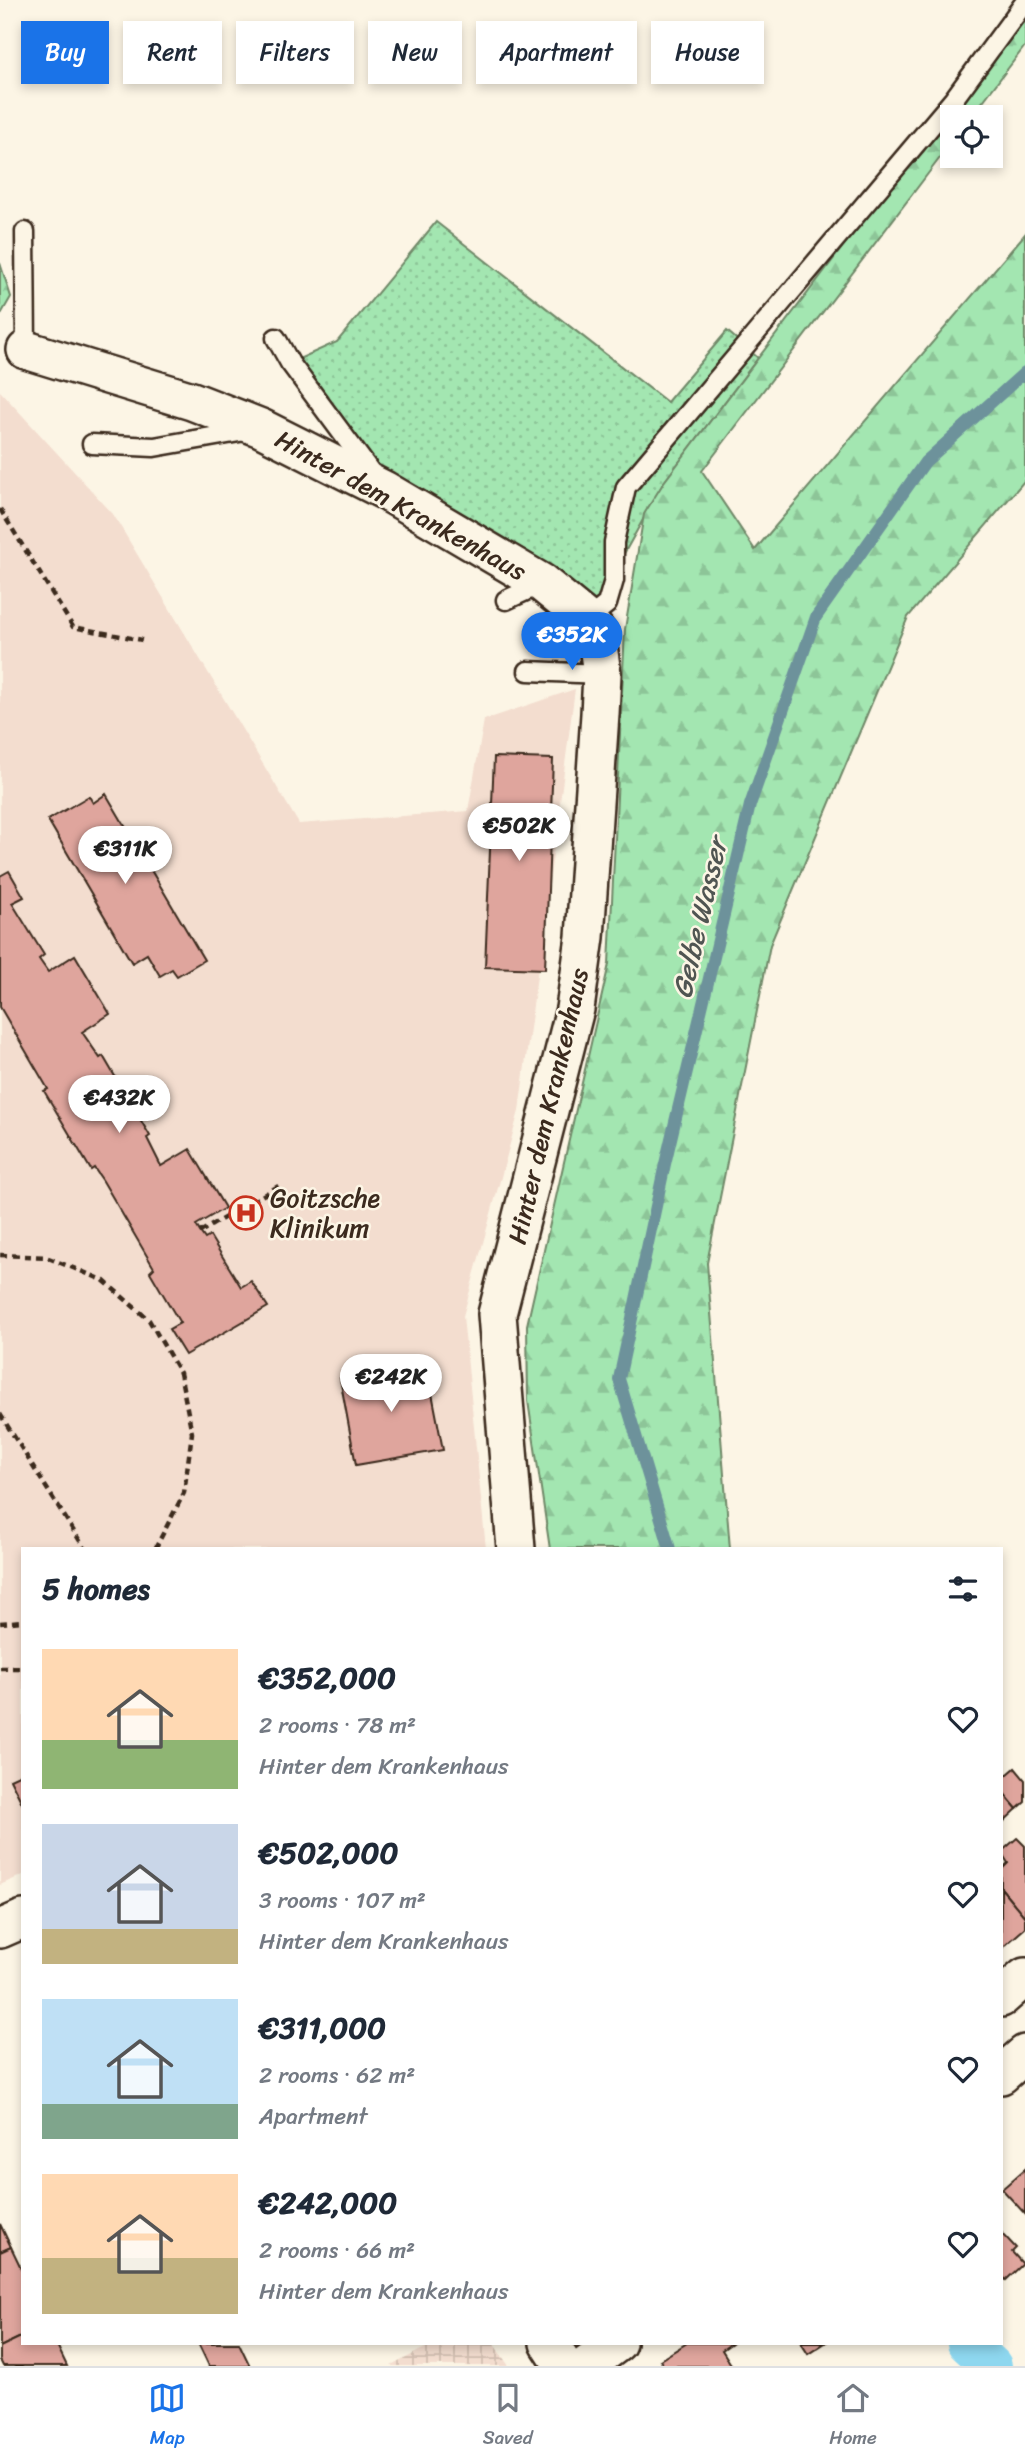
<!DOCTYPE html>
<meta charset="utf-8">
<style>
:root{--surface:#fff;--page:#f2f2f3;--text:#1f2937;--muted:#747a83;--line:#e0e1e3;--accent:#1a73e8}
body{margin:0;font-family:Sriracha,sans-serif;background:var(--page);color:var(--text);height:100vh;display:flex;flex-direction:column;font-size:26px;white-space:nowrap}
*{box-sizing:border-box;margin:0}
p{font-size:23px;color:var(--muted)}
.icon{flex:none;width:38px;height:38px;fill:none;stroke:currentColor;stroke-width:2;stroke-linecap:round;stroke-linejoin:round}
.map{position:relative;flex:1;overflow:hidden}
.side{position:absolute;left:21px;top:1547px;width:982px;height:798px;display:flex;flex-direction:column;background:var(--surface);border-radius:0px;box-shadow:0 4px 10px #0003}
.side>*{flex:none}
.guide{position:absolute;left:21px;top:21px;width:984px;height:63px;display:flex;gap:14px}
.controls{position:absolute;left:940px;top:105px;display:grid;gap:14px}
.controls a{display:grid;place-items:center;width:63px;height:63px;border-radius:0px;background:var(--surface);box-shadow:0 4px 10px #0003;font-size:35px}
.price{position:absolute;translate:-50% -60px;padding:0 16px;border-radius:24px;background:#fff;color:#222;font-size:23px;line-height:46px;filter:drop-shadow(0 2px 4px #0008)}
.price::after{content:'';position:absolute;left:50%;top:42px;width:21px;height:16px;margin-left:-10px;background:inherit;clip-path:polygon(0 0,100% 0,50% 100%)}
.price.on{background:var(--accent);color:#fff}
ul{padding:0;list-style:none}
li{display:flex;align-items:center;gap:21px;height:175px;padding:0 21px}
li span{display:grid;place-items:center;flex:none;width:196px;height:140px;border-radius:0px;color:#555}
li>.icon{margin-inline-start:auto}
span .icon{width:84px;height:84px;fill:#fffc;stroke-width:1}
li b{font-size:30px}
h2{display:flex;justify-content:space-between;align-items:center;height:84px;padding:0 21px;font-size:30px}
.pill{padding:0 24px;border-radius:0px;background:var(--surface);box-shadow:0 4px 10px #0003;font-size:24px;line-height:63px}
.pill.on{background:var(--accent);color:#fff}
.tabs{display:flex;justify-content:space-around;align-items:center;height:98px;border-top:2px solid var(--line);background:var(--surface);font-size:19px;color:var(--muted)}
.tabs a{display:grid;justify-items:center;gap:4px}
.tabs .on{color:var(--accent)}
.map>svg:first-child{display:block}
.built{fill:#f3ddcf}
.industrial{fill:url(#industrial-grid)}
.grass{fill:url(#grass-dots);stroke:#6f8868;stroke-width:2}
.forest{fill:url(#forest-firs);stroke:#6f8868;stroke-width:2}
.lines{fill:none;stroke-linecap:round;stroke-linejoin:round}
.stream{stroke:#6d929b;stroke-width:12}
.canal{stroke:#8ed7ef;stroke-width:40}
.building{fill:#dfa59d;stroke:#3b2a1e;stroke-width:2}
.service-casing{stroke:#3b2a1e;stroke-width:23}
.minor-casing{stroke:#3b2a1e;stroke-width:42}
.path{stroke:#3b2a1e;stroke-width:4.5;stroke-dasharray:7 5;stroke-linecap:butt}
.service{stroke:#fcf5e5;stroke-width:18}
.minor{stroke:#fcf5e5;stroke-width:37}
.labels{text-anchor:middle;stroke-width:5;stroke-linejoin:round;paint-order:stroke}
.street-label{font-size:26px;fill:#3b2a1e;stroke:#fcf5e5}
.poi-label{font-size:26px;fill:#3b2a1e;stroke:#fcf5e5;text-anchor:start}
.water-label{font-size:28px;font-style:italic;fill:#505552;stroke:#fcf5e5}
</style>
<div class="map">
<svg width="1025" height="2366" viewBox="0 0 1025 2366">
<defs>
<pattern id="industrial-grid" width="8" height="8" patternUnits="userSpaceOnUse" patternTransform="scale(1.75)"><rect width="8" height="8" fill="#f3ddcf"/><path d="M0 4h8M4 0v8" fill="none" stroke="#d1beb1"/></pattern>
<pattern id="grass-dots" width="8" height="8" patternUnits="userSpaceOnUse" patternTransform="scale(1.75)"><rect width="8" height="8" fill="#a3e6b1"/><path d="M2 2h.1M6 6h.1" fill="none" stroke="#8dc598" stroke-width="1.8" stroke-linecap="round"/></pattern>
<pattern id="forest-firs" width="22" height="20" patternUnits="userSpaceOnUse" patternTransform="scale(1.75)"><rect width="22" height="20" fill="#a3e6b1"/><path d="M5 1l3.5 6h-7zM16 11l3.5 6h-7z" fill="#8dc598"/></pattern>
</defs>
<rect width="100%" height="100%" fill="#fcf5e5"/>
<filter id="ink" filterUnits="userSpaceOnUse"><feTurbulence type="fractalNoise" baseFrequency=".0143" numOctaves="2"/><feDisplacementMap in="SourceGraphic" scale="14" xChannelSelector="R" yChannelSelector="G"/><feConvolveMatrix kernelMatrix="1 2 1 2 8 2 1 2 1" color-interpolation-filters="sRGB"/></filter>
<g filter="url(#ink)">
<polygon class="built" points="0,391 113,514 299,824 468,811 484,720 575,689 519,1111 463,1316 486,1549 23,1549 23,1875 0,1885"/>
<polygon class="industrial" points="434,2343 493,2343 509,2366 391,2366"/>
<polygon class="grass" points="436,222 667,402 727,331 758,358 664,482 587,620 385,492 290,363 337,342"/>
<g class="forest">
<polygon points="1025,7 1025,46 971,117 952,117 952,142 702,471 755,550 1025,234 1025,480 908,617 770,945 707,1263 730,1549 550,1549 528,1401 527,1325 609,964 625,629 644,514 664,482"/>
<polygon points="0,263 11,297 0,316"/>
</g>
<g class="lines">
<polyline class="stream" points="670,1549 619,1379 665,1164 750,805 816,617 925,462 1025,372"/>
<polyline class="canal" points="967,2343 992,2366"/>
</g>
<g class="building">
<polygon points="494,757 553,759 545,969 485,967"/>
<polygon points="106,794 204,960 177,976 172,969 160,976 147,954 132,963 48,820 89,796 93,803"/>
<polygon points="9,871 24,897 12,903 44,955 39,959 48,972 75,955 110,1014 82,1032 100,1058 103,1056 150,1136 147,1138 161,1166 190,1149 225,1208 196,1225 200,1232 205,1239 210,1236 241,1287 251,1281 268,1307 185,1355 169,1329 180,1323 150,1272 154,1268 103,1181 94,1168 91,1170 44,1091 48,1089 0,1007 0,876"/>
<polygon points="426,1362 443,1450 356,1465 340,1378"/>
<polygon points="1015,1768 1025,1780 1025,1802 1017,1809 1001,1790 1001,1780"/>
<polygon points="23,1773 23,1805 10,1779"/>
<polygon points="1001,1790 1017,1809 1002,1823 1001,1822"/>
<polygon points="1017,1838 1025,1846 1025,1917 1001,1888 1001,1870 1008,1863 1001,1852"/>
<polygon points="1001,1888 1025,1917 1025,1928 1001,1949"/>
<polygon points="1025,2169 1025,2214 1002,2189"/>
<polygon points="0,2224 11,2247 0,2252"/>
<polygon points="1001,2232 1016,2248 1012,2252 1023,2264 1006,2280 1001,2275"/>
<polygon points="11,2247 23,2272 23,2336 0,2347 0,2252"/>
<polygon points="23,2336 23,2343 56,2343 67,2366 3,2366 0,2360 0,2347"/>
<polygon points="198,2343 239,2343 250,2366 209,2366"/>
<polygon points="687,2343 732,2343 722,2350 732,2366 664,2366 660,2360"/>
<polygon points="801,2343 825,2343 808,2354"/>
</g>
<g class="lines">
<defs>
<g id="service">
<polyline points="25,232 26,350"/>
<polyline points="276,338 290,363 373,475"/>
<polyline points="92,444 154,447 251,430"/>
<polyline points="506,600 541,584"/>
<polyline points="587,620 607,604 614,580 614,542 626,487 953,100 1025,2"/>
<polyline points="528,671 602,674"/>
</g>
<g id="minor">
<polyline points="26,350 192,401 261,428 384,490 542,583 587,620 596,631 602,674 600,714 585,937 575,1009 497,1314 516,1549"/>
<polyline points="0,1929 23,1919"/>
<polyline points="1001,1998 1025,1977"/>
<polyline points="1001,2075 1025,2054"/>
<polyline points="549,2343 564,2366"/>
<polyline points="586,2366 617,2343"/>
</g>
</defs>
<use href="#service" class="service-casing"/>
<use href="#minor" class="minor-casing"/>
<g class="path">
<polyline points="0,509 73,627 142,640"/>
<polyline points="200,1232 282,1184"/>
<polyline points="0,1255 46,1257 103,1280 149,1320 180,1373 192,1433 184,1493 155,1549"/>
<polyline points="0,1414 85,1549"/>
<polyline points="0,1623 23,1621"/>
<polyline points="0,1668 23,1668"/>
</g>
<use href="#service" class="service"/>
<use href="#minor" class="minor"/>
</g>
</g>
<defs>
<symbol id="hospital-ring" viewBox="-11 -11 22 22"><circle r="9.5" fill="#fcf5e5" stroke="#c8321e" stroke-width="1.5"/><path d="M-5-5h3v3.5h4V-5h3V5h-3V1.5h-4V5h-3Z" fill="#c8321e"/></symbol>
</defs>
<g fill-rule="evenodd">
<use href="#hospital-ring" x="227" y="1194" width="38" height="38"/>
</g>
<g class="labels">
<g class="street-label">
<text transform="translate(401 505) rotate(29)" y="9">Hinter dem Krankenhaus</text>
<text transform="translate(548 1106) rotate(-77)" y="9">Hinter dem Krankenhaus</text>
</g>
<g class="poi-label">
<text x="270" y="1207">Goitzsche<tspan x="270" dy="30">Klinikum</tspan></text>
</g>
<g class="water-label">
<text transform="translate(699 918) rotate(-77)" y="10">Gelbe Wasser</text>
</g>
</g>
</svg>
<div class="controls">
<a><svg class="icon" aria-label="locate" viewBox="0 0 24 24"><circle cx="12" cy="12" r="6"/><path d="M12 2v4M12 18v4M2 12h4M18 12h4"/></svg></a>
</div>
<b class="price on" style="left:572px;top:672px">€352K</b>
<b class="price" style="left:519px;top:863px">€502K</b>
<b class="price" style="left:125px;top:886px">€311K</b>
<b class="price" style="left:119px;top:1135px">€432K</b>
<b class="price" style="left:391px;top:1414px">€242K</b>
<div class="guide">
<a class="pill on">Buy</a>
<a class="pill">Rent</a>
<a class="pill">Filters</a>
<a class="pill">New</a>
<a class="pill">Apartment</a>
<a class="pill">House</a>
</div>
<section class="side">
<h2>5 homes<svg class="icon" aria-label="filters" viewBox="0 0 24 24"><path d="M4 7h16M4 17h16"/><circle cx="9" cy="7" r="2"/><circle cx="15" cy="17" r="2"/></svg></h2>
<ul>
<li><span style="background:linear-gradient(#ffd9b3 65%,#8fb573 0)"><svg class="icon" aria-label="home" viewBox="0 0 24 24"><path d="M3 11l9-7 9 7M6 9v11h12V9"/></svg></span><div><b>€352,000</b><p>2 rooms · 78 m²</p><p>Hinter dem Krankenhaus</p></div><svg class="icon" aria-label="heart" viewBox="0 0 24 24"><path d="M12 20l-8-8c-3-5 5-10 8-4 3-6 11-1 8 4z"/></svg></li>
<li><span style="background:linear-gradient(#c9d6e8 75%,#c2b280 0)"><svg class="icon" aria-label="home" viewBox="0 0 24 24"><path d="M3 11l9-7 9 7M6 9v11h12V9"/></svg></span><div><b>€502,000</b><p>3 rooms · 107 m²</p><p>Hinter dem Krankenhaus</p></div><svg class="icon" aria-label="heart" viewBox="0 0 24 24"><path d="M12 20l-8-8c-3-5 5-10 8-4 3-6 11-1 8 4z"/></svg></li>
<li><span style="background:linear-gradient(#bfe0f5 75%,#7fa58c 0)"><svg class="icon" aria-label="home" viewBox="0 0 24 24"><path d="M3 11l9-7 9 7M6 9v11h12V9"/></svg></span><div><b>€311,000</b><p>2 rooms · 62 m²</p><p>Apartment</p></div><svg class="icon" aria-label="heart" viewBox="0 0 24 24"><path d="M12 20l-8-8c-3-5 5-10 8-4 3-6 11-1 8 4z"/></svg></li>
<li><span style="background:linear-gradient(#ffd9b3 60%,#c2b280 0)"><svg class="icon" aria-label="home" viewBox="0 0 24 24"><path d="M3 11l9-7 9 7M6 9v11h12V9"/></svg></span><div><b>€242,000</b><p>2 rooms · 66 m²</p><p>Hinter dem Krankenhaus</p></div><svg class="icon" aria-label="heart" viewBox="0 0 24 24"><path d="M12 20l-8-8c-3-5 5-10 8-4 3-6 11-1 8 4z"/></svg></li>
</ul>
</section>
</div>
<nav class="tabs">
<a class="on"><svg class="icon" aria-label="map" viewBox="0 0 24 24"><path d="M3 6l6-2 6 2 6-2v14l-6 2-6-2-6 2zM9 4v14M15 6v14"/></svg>Map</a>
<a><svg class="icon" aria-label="saved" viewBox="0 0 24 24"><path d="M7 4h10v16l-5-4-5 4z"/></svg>Saved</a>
<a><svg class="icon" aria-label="home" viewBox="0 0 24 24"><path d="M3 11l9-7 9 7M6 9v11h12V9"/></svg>Home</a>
</nav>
